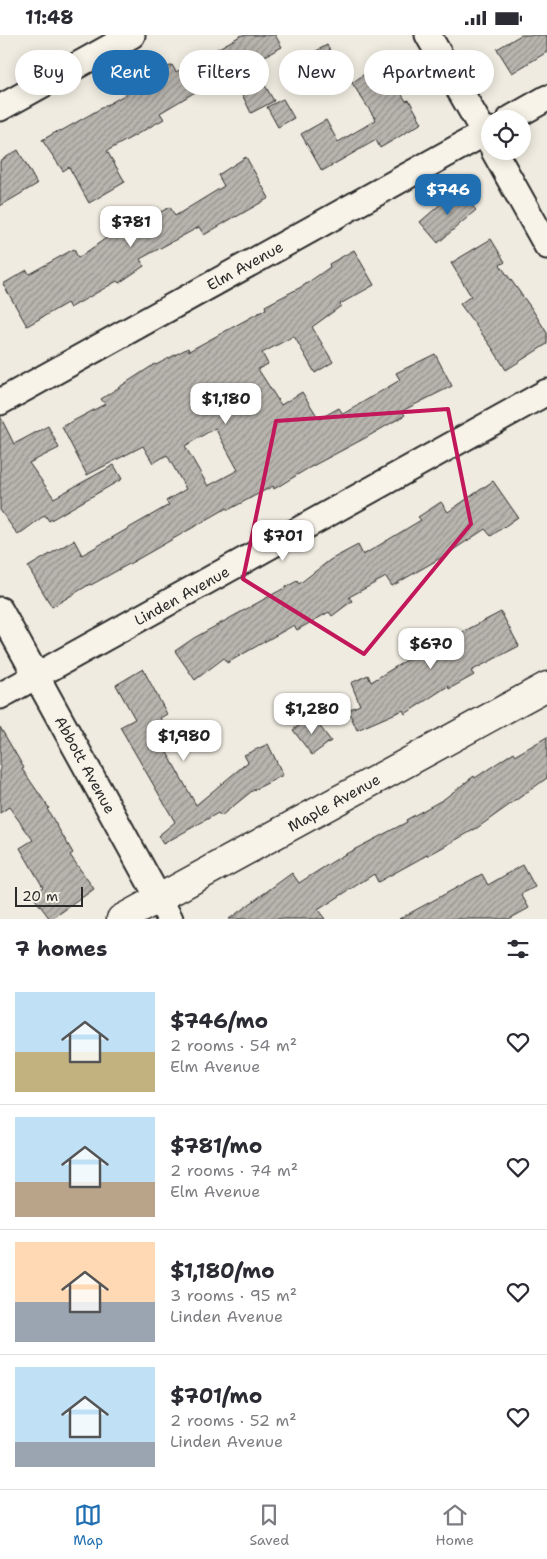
<!DOCTYPE html>
<meta charset="utf-8">
<style>
:root{--surface:#fff;--page:#f7f7f7;--text:#2b2b33;--muted:#7c7c81;--line:#e1e1e2;--accent:#1f6fb2}
body{margin:0;font-family:"Shantell Sans",sans-serif;background:var(--page);color:var(--text);height:100vh;display:flex;flex-direction:column;font-size:19px;white-space:nowrap}
*{box-sizing:border-box;margin:0}
p{font-size:16px;color:var(--muted)}
.icon{flex:none;width:28px;height:28px;fill:none;stroke:currentColor;stroke-width:2;stroke-linecap:round;stroke-linejoin:round}
.map{position:relative;height:884px;overflow:hidden}
.details{display:flex;flex-direction:column;background:var(--surface);flex:1}
.details>*{flex:none}
.top-card{position:absolute;left:15px;top:15px;width:518px;height:45px;display:flex;gap:10px}
.fabs{position:absolute;left:481px;top:75px;display:grid;gap:10px}
.fabs a{display:grid;place-items:center;width:50px;height:50px;border-radius:50%;background:var(--surface);box-shadow:0 2px 12px #0003;font-size:25px}
.scale{position:absolute;left:15px;bottom:12px;width:68px;box-sizing:border-box;padding-left:5px;border:2px solid #2b2b2b;border-top:0;font-size:14px;line-height:18px;white-space:nowrap;color:#2b2b2b;-webkit-text-stroke:4px #f7f3e8;paint-order:stroke}
.price{position:absolute;translate:-50% -42px;padding:0 11px;border-radius:10px;background:#fff;color:#222;font-size:16px;line-height:32px;filter:drop-shadow(0 1px 2px #0008)}
.price::after{content:'';position:absolute;left:50%;top:30px;width:15px;height:11px;margin-left:-8px;background:inherit;clip-path:polygon(0 0,100% 0,50% 100%)}
.price.selected{background:var(--accent);color:#fff}
ul{padding:0;list-style:none}
li{display:flex;align-items:center;gap:15px;height:125px;padding:0 15px}
li+li{border-top:1px solid var(--line)}
li span{display:grid;place-items:center;flex:none;width:140px;height:100px;border-radius:0px;color:#555}
li>.icon{margin-inline-start:auto}
span .icon{width:60px;height:60px;fill:#fffc;stroke-width:1}
li b{font-size:21px}
h2{display:flex;justify-content:space-between;align-items:center;height:60px;padding:0 15px;font-size:21px}
.pill{padding:0 18px;border-radius:22px;background:var(--surface);box-shadow:0 2px 12px #0003;font-size:18px;line-height:45px}
.pill.selected{background:var(--accent);color:#fff}
.status{display:flex;justify-content:space-between;align-items:center;height:35px;padding:0 25px;background:var(--surface);direction:ltr}
.status svg{height:14px;fill:currentColor}
.menu{display:flex;justify-content:space-around;align-items:center;height:70px;border-top:1px solid var(--line);background:var(--surface);font-size:14px;color:var(--muted)}
.menu a{display:grid;justify-items:center;gap:2px}
.menu .selected{color:var(--accent)}
.map>svg:first-child{display:block}
.building{fill:url(#building-hatch);stroke:#2b2b2b;fill-rule:evenodd}
.lines{fill:none;stroke-linecap:round;stroke-linejoin:round}
.street-casing{stroke:#2b2b2b;stroke-width:29}
.secondary-casing{stroke:#2b2b2b;stroke-width:31}
.street{stroke:#f7f3e8;stroke-width:25}
.secondary{stroke:#f7f3e8;stroke-width:28}
.marked{fill:none;stroke:#c2185b;stroke-width:4;stroke-linejoin:round}
.labels{text-anchor:middle;stroke-width:4;stroke-linejoin:round;paint-order:stroke}
.street-label{font-size:15px;fill:#2b2b2b;stroke:#f7f3e8}
</style>
<div class="status"><b>11:48</b><svg viewBox="0 0 49 12"><path d="M0 12V9h3v3zM5 12V6h3v6zM10 12V3h3v9zM15 12V0h3v12zM26 1h20v11H26zM47 4h2v5h-2z"/></svg></div>
<div class="map">
<svg width="547" height="884" viewBox="0 0 547 884">
<defs>
<pattern id="building-hatch" width="6" height="6" patternUnits="userSpaceOnUse" patternTransform="scale(1.25)"><rect width="6" height="6" fill="#b8b5ae"/><path d="M-1 1l2-2M0 6l6-6M5 7l2-2" fill="none" stroke="#96938e"/></pattern>
</defs>
<rect width="100%" height="100%" fill="#efebe0"/>
<filter id="ink" filterUnits="userSpaceOnUse"><feTurbulence type="fractalNoise" baseFrequency=".02" numOctaves="2"/><feDisplacementMap in="SourceGraphic" scale="10" xChannelSelector="R" yChannelSelector="G"/><feConvolveMatrix kernelMatrix="1 2 1 2 8 2 1 2 1" color-interpolation-filters="sRGB"/></filter>
<g filter="url(#ink)">
<g class="building">
<polygon points="242,0 275,0 282,12 252,28 274,66 251,78 238,51 225,59 217,44 160,78 164,84 107,116 125,147 89,168 69,132 63,136 42,105 60,95 61,96 128,58 126,55 141,46 142,47 172,30 176,37"/>
<polygon points="521,0 547,0 547,17 512,38 497,14"/>
<polygon points="327,10 336,27 307,43 298,26"/>
<polygon points="381,27 406,66 409,65 422,88 380,113 376,105 322,136 301,99 326,85 338,107 376,85 352,48"/>
<polygon points="283,64 294,83 278,92 267,72"/>
<polygon points="18,115 37,149 0,171 0,126"/>
<polygon points="246,122 269,163 236,182 236,181 204,200 199,192 140,224 144,231 119,248 117,246 70,273 67,268 27,291 3,249 27,235 29,239 74,214 78,223 119,194 122,198 170,172 175,181 224,151 218,140"/>
<polygon points="458,154 476,175 438,208 420,187"/>
<polygon points="491,204 505,227 500,230 532,274 547,298 547,309 506,335 493,314 460,269 471,261 451,228"/>
<path d="M 354,215 L 374,250 L 340,269 L 341,271 L 312,292 L 333,327 L 315,338 L 294,301 L 262,318 L 268,329 L 258,334 L 281,370 L 302,357 L 319,384 L 339,373 L 343,379 L 400,345 L 396,338 L 435,319 L 452,351 L 402,376 L 405,380 L 367,402 L 307,434 L 274,454 L 273,451 L 228,475 L 227,473 L 138,524 L 91,550 L 90,549 L 52,572 L 28,532 L 74,505 L 82,520 L 169,470 L 166,466 L 186,454 L 167,420 L 153,428 L 143,411 L 87,440 L 62,392 L 105,369 L 101,364 L 155,329 L 156,330 L 188,313 L 189,316 L 266,274 L 265,271 L 303,251 L 330,232 L 329,229 ZM 215,393 L 238,435 L 208,451 L 185,411 Z"/>
<polygon points="0,381 14,409 48,391 59,413 29,428 54,463 114,430 122,444 49,486 45,480 18,500 0,475"/>
<polygon points="493,446 518,482 491,501 485,494 444,521 392,551 386,542 349,562 352,566 332,581 329,577 297,595 294,590 227,628 224,623 195,645 175,616 194,603 297,546 299,549 330,525 358,510 363,520 421,485 418,482 441,467 448,477"/>
<polygon points="501,577 519,611 471,636 474,640 449,654 448,651 405,679 403,675 357,695 348,675 360,670 351,648 368,640 371,647 426,613 422,606 447,593 453,602"/>
<polygon points="143,634 167,679 160,683 174,706 164,712 196,770 248,727 244,720 268,709 283,740 252,756 221,781 218,778 163,809 158,801 175,787 120,692 135,684 116,650"/>
<polygon points="312,681 331,706 312,720 293,695"/>
<polygon points="0,692 24,733 22,734 49,773 47,774 73,818 70,820 94,854 52,884 50,884 32,860 43,852 20,813 33,805 9,772 0,778"/>
<polygon points="547,702 547,743 477,793 427,821 427,820 378,847 374,839 318,875 325,884 229,884 292,838 299,848 340,822 407,787 406,785 444,764 474,741 475,743 514,717 516,720"/>
<polygon points="523,830 535,852 521,859 529,873 509,884 399,884 482,839 488,850"/>
</g>
<g class="lines">
<defs>
<g id="street">
<polyline points="428,0 490,108"/>
<polyline points="0,73 132,0"/>
<polyline points="510,84 547,63"/>
<polyline points="494,116 547,211"/>
<polyline points="0,367 490,95"/>
<polyline points="0,575 170,884"/>
<polyline points="0,661 547,357"/>
</g>
<polyline id="secondary" points="121,884 547,651"/>
</defs>
<use href="#street" class="street-casing"/>
<use href="#secondary" class="secondary-casing"/>
<use href="#street" class="street"/>
<use href="#secondary" class="secondary"/>
</g>
</g>
<path class="marked" d="M 448,374 L 471,489 L 364,619 L 243,544 L 276,386 Z"/>
<g class="labels">
<g class="street-label">
<text transform="translate(245 231) rotate(-29)" y="5">Elm Avenue</text>
<text transform="translate(182 561) rotate(-29)" y="5">Linden Avenue</text>
<text transform="translate(85 730) rotate(61)" y="5">Abbott Avenue</text>
<text transform="translate(334 768) rotate(-29)" y="5">Maple Avenue</text>
</g>
</g>
</svg>
<div class="fabs">
<a><svg class="icon" aria-label="locate" viewBox="0 0 24 24"><circle cx="12" cy="12" r="6"/><path d="M12 2v4M12 18v4M2 12h4M18 12h4"/></svg></a>
</div>
<div class="scale">20 m</div>
<b class="price selected" style="left:448px;top:181px">$746</b>
<b class="price" style="left:131px;top:213px">$781</b>
<b class="price" style="left:226px;top:390px">$1,180</b>
<b class="price" style="left:283px;top:527px">$701</b>
<b class="price" style="left:431px;top:635px">$670</b>
<b class="price" style="left:312px;top:700px">$1,280</b>
<b class="price" style="left:184px;top:727px">$1,980</b>
<div class="top-card">
<a class="pill">Buy</a>
<a class="pill selected">Rent</a>
<a class="pill">Filters</a>
<a class="pill">New</a>
<a class="pill">Apartment</a>
</div>
</div>
<section class="details">
<h2>7 homes<svg class="icon" aria-label="filters" viewBox="0 0 24 24"><path d="M4 7h16M4 17h16"/><circle cx="9" cy="7" r="2"/><circle cx="15" cy="17" r="2"/></svg></h2>
<ul>
<li><span style="background:linear-gradient(#bfe0f5 60%,#c2b280 0)"><svg class="icon" aria-label="home" viewBox="0 0 24 24"><path d="M3 11l9-7 9 7M6 9v11h12V9"/></svg></span><div><b>$746/mo</b><p>2 rooms · 54 m²</p><p>Elm Avenue</p></div><svg class="icon" aria-label="heart" viewBox="0 0 24 24"><path d="M12 20l-8-8c-3-5 5-10 8-4 3-6 11-1 8 4z"/></svg></li>
<li><span style="background:linear-gradient(#bfe0f5 65%,#b9a48a 0)"><svg class="icon" aria-label="home" viewBox="0 0 24 24"><path d="M3 11l9-7 9 7M6 9v11h12V9"/></svg></span><div><b>$781/mo</b><p>2 rooms · 74 m²</p><p>Elm Avenue</p></div><svg class="icon" aria-label="heart" viewBox="0 0 24 24"><path d="M12 20l-8-8c-3-5 5-10 8-4 3-6 11-1 8 4z"/></svg></li>
<li><span style="background:linear-gradient(#ffd9b3 60%,#9aa5b1 0)"><svg class="icon" aria-label="home" viewBox="0 0 24 24"><path d="M3 11l9-7 9 7M6 9v11h12V9"/></svg></span><div><b>$1,180/mo</b><p>3 rooms · 95 m²</p><p>Linden Avenue</p></div><svg class="icon" aria-label="heart" viewBox="0 0 24 24"><path d="M12 20l-8-8c-3-5 5-10 8-4 3-6 11-1 8 4z"/></svg></li>
<li><span style="background:linear-gradient(#bfe0f5 75%,#9aa5b1 0)"><svg class="icon" aria-label="home" viewBox="0 0 24 24"><path d="M3 11l9-7 9 7M6 9v11h12V9"/></svg></span><div><b>$701/mo</b><p>2 rooms · 52 m²</p><p>Linden Avenue</p></div><svg class="icon" aria-label="heart" viewBox="0 0 24 24"><path d="M12 20l-8-8c-3-5 5-10 8-4 3-6 11-1 8 4z"/></svg></li>
</ul>
</section>
<nav class="menu">
<a class="selected"><svg class="icon" aria-label="map" viewBox="0 0 24 24"><path d="M3 6l6-2 6 2 6-2v14l-6 2-6-2-6 2zM9 4v14M15 6v14"/></svg>Map</a>
<a><svg class="icon" aria-label="saved" viewBox="0 0 24 24"><path d="M7 4h10v16l-5-4-5 4z"/></svg>Saved</a>
<a><svg class="icon" aria-label="home" viewBox="0 0 24 24"><path d="M3 11l9-7 9 7M6 9v11h12V9"/></svg>Home</a>
</nav>
